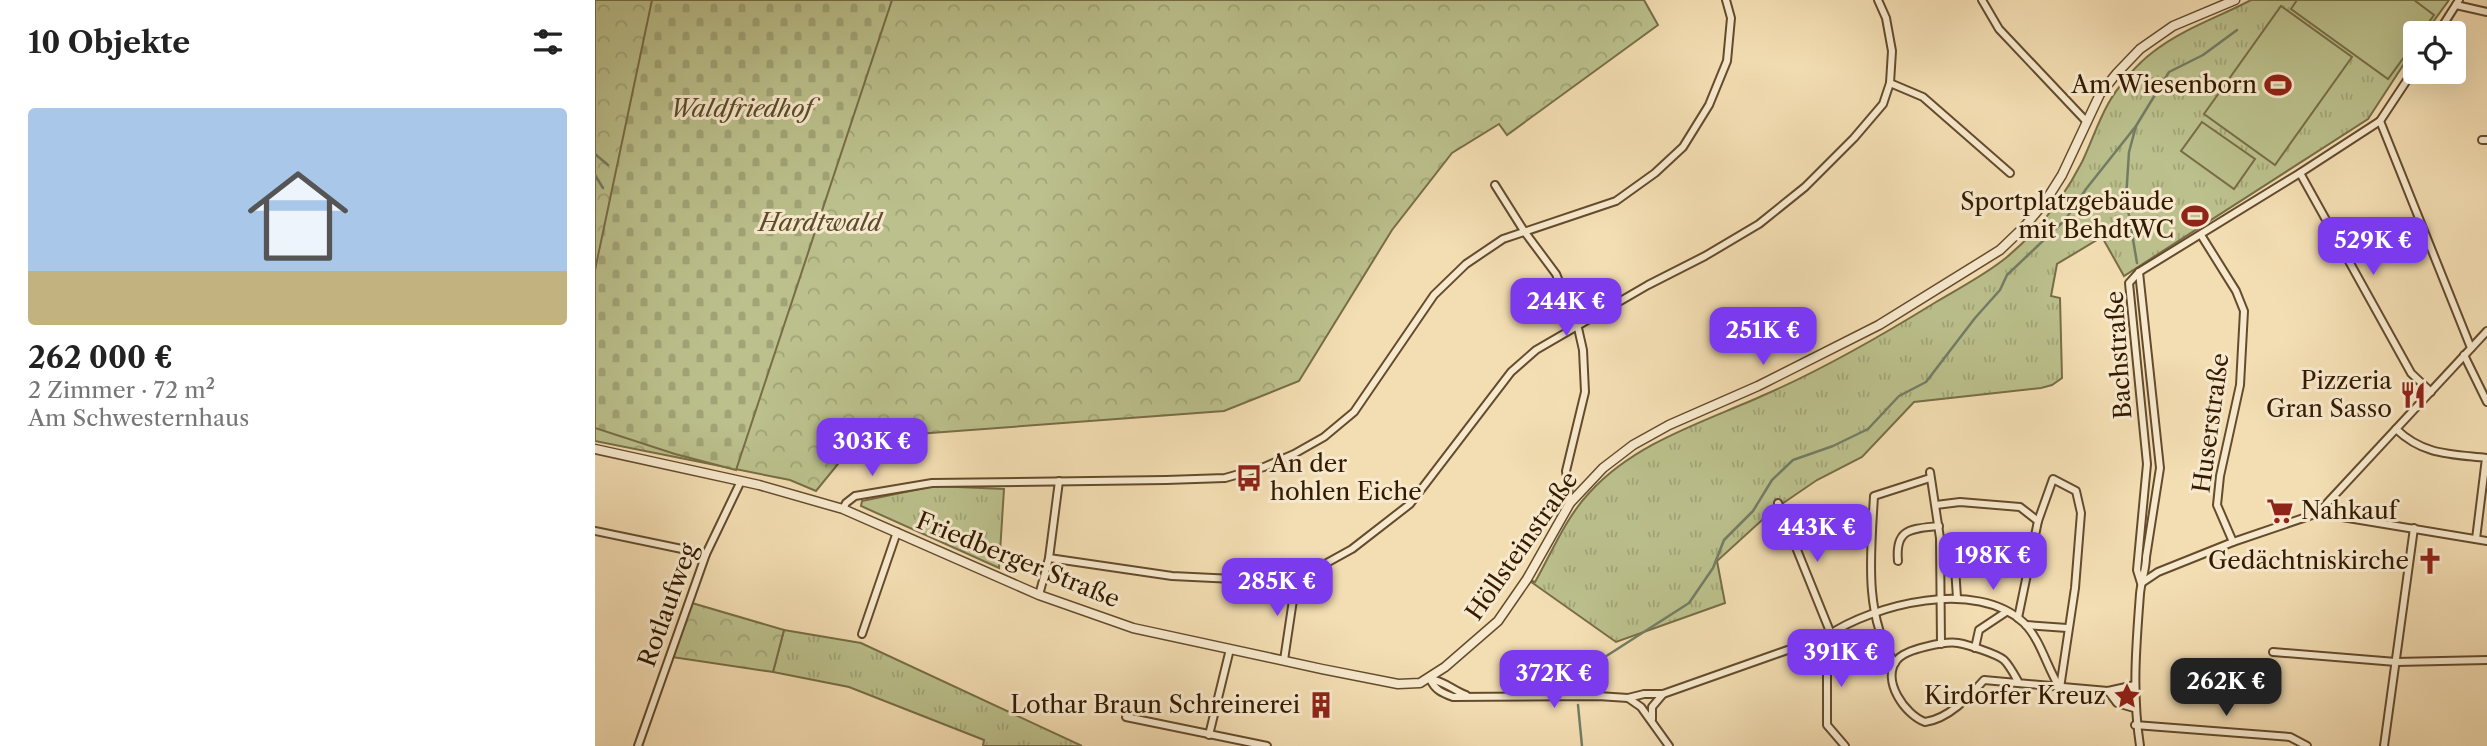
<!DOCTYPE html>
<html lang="de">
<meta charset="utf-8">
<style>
:root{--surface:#fff;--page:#f2f2f2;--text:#222;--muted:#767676;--accent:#7c3aed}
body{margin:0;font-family:"Libre Caslon Text",serif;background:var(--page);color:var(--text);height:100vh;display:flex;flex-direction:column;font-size:26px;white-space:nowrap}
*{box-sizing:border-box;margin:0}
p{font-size:23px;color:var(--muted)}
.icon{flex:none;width:38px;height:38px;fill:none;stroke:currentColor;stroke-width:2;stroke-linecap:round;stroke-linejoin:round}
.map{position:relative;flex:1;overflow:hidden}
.drawer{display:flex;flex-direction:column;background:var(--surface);width:595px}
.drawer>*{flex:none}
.fabs{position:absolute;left:1808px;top:21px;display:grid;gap:14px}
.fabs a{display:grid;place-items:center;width:63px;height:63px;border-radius:7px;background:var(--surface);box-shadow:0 7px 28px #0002;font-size:35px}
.price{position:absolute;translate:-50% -60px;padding:0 16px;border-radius:14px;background:var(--accent);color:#fff;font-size:23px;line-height:46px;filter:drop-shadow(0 2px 4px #0008)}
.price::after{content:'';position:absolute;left:50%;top:42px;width:21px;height:16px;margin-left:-10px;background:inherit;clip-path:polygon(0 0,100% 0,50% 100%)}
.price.active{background:#222;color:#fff}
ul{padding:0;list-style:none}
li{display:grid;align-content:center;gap:14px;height:371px;padding:0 28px}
li span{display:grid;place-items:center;height:217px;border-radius:7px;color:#555}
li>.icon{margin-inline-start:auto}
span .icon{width:126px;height:126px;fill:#fffc;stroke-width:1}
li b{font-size:30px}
h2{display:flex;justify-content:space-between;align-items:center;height:84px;padding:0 28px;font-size:30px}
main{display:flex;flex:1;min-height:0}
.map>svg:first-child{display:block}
.grass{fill:url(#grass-tufts);stroke:#786d46;stroke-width:2}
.forest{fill:url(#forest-crowns);stroke:#786d46;stroke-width:2}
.cemetery{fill:url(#cemetery-stones);stroke:#786d46;stroke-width:2}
.garden{fill:#bbc08c;stroke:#786d46;stroke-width:2}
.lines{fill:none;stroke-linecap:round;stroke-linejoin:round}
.stream{stroke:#737c64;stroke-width:2.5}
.minor-casing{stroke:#644b2c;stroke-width:10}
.tertiary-casing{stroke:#644b2c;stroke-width:11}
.minor{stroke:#f7e9cd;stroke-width:6}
.tertiary{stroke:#f7e9cd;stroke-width:8}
.labels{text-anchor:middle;stroke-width:6;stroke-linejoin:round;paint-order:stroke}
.poi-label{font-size:24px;fill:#341a00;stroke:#f7e9cd;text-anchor:end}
.park-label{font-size:24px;font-style:italic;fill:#5c4c2a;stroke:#f7e9cd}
.street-label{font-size:24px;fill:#341a00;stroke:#f7e9cd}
</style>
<main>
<section class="drawer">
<h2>10 Objekte<svg class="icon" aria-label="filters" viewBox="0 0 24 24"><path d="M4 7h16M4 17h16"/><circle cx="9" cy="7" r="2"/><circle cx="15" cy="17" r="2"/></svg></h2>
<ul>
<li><span style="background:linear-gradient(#a9c7e8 75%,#c2b280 0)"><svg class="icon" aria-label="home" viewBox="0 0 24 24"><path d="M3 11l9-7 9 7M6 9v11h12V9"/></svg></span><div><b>262 000 €</b><p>2 Zimmer · 72 m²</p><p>Am Schwesternhaus</p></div></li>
</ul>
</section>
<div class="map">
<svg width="1892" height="746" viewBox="0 0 1892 746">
<defs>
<pattern id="grass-tufts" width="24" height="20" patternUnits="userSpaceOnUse" patternTransform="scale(1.75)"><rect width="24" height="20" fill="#bbc08c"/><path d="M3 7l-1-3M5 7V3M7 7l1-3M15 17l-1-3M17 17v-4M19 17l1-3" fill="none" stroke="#a1a477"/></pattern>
<pattern id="forest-crowns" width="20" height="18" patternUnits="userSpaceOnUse" patternTransform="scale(1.75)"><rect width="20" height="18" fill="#bbc08c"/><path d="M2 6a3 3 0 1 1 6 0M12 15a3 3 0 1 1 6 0" fill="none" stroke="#a1a477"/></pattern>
<pattern id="cemetery-stones" width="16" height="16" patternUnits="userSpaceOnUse" patternTransform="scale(1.75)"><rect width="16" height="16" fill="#bbc08c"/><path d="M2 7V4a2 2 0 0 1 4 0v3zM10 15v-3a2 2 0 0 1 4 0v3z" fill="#a1a477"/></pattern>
</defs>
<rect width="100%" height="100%" fill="#f3ddb2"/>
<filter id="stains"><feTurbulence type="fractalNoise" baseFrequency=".00286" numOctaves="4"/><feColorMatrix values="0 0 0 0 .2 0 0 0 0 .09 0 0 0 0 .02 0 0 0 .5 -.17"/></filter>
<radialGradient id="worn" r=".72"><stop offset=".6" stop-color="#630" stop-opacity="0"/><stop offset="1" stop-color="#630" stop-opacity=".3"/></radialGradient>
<g class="grass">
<path d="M 1656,0 L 1854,0 L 1830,33 L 1820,33 L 1820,47 L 1773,119 L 1529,276 L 1507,237 L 1462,264 L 1456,296 L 1465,298 L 1467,378 L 1457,385 L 1446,388 L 1319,402 L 1267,457 L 1222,480 L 1178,510 L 1122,561 L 1130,603 L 1021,642 L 932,579 L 940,582 C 957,552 971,517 995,492 C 1041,442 1109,422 1169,395 C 1229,369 1286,336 1341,302 C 1366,287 1390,275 1412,257 C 1444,230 1468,199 1487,162 C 1496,143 1503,122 1513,104 C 1523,86 1542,64 1558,52 C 1587,29 1624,17 1656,0 Z"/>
<polygon points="339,486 409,489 404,568 266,506 267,501"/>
<polygon points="189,630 266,643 487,746 388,746 389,740 254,687 178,672"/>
</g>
<g class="forest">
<polygon points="0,0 1049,0 1063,25 912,135 904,124 857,153 797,230 704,381 629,411 295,436 251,454 221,491 195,480 0,441"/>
<polygon points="97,603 189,630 178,672 77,657"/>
</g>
<polygon class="cemetery" points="57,0 297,0 141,470 80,454 0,428 0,270"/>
<g class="garden">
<polygon points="1702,0 1819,0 1839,15 1826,33 1820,33 1820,42 1793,79 1696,9"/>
<polygon points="1686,6 1757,57 1680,165 1609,114"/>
<polygon points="1607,122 1660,159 1639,189 1586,151"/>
</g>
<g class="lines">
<g class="stream">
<polyline points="0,154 13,165"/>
<polyline points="0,175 8,188"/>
<polyline points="1542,263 1531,198 1534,152 1541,126 1574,72 1608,55 1642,30"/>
<polyline points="984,688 987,675 1002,662 1094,603 1118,568 1129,540 1158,511 1177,480 1198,460 1238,446 1273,429 1304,396 1331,382 1380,318 1405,290 1412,275 1470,220 1491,189 1541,126"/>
<polyline points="983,705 987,746"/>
</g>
<defs>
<g id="minor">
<polyline points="1387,0 1404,29 1491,121"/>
<polyline points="1861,5 1892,12"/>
<polyline points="1843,33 1864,0"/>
<polyline points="1295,83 1328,97 1415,173"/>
<polyline points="1785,121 1876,348"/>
<polyline points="1887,140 1892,140"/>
<polyline points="1705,173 1816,373 1836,392"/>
<polyline points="900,185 929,231 961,274 983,328 988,350 990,392 971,471 975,503"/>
<polyline points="1606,235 1641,291 1649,311 1645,385 1625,476 1622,505 1638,542"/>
<path d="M 1544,272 L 1565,468 L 1551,557 C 1551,570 1546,581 1545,594 C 1541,646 1537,694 1545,746"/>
<polyline points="1869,355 1892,402"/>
<path d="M 1801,429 C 1828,455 1855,454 1891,458 L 1881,539"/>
<polyline points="1335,472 1345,538 1346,644"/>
<polyline points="1183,503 1236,634"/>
<polyline points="1341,505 1365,502 1425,507 1443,521"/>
<polyline points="248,509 251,503 260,496 337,483 571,480 630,478 669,467 699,454 729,437 759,412 839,295 871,264 908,239 1021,201 1060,173 1088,147 1114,105 1132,61 1136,18 1131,0"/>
<polyline points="1723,513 1892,541"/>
<polyline points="0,531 111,554"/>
<polyline points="454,558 577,576 639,579 684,576 701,580 757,549 815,504 916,372 941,350 1053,285 1110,256 1164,224 1210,187 1259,138 1288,104 1295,83 1297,51 1291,18 1283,0"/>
<path d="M 1303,561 C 1300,528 1316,529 1344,526"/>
<polyline points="1346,567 1360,567 1362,598"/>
<polyline points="1548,582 1563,572 1638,542 1723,513 1892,331"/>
<polyline points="1546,583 1542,570 1552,464 1534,283 1544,272 1705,173 1785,121 1820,68"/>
<polyline points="444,595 454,558 464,481"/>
<polyline points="1423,618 1443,521 1458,479 1481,491 1486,513 1480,588 1465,688"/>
<polyline points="1431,625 1472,628"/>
<polyline points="267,634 302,532"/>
<polyline points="1232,636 1232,725 1250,746"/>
<polyline points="1380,648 1384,630 1411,612"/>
<polyline points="1678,652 1801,662 1892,660"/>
<polyline points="689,660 701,580"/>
<path d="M 1300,663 C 1268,617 1276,550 1279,496 L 1335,478"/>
<path d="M 835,679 C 840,690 847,693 858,697 L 1003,696 L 1033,698 L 1046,707 L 1074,746"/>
<path d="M 835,679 C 849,681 858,690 871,695"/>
<path d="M 1424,683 C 1420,676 1415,666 1409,660 C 1402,654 1374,645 1363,643 C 1351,641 1310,649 1302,660 C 1286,680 1310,715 1330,722 C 1353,719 1374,697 1389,680 L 1513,691 L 1540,685"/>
<polyline points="1513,691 1522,703 1539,708"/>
<path d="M 1033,698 L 1049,694 L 1068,694 L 1232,636 C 1279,604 1382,578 1429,623 C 1446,640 1452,668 1465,688"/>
<polyline points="531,717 672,746"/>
<polyline points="1057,719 1057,707 1068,694"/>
<polyline points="1540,725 1695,737 1712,746"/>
<polyline points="614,735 635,649"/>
<polyline points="43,746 111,554 146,481"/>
<polyline points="1789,746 1819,528"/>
</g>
<polyline id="tertiary" points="0,449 164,485 248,509 444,595 538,628 727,669 803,684 825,683 850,667 903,621 932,579 975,503 1008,468 1038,445 1074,425 1163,386 1284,325 1405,250 1429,227 1450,202 1467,175 1505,94 1522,73 1545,49 1578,26 1640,0"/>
</defs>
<use href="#minor" class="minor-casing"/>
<use href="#tertiary" class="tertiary-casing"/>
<use href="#minor" class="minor"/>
<use href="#tertiary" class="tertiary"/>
</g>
<defs>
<symbol id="stadium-bare" viewBox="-9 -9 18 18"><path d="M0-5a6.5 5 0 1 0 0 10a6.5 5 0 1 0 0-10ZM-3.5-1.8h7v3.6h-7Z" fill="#8f2418" stroke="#f7e9cd" stroke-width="2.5" paint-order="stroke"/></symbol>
<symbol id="restaurant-bare" viewBox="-9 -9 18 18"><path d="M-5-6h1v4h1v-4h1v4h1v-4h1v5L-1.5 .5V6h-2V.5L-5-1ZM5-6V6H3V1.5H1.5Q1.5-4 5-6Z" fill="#8f2418" stroke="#f7e9cd" stroke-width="2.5" paint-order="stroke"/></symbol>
<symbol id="bus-bare" viewBox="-9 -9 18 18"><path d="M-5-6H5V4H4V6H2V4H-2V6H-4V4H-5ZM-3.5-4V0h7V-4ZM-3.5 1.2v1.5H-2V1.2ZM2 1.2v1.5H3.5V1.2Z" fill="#8f2418" stroke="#f7e9cd" stroke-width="2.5" paint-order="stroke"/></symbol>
<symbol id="supermarket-bare" viewBox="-9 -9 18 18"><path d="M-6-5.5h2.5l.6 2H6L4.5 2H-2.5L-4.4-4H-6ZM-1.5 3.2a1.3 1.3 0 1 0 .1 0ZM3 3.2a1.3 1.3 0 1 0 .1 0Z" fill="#8f2418" stroke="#f7e9cd" stroke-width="2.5" paint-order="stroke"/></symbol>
<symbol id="church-bare" viewBox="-9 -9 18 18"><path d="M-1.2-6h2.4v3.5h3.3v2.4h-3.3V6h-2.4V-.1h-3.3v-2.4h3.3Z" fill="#8f2418" stroke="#f7e9cd" stroke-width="2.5" paint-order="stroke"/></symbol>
<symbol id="sight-bare" viewBox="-9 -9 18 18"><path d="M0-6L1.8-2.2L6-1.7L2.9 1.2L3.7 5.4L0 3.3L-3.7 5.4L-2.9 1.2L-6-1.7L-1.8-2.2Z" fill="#8f2418" stroke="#f7e9cd" stroke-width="2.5" paint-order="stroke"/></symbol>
<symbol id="building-bare" viewBox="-9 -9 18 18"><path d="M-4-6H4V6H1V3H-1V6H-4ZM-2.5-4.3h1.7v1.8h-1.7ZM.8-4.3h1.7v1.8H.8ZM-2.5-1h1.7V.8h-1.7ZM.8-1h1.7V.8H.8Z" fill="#8f2418" stroke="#f7e9cd" stroke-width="2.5" paint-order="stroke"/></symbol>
</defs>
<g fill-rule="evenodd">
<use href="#stadium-bare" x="1664" y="66" width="38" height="38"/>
<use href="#stadium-bare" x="1581" y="197" width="38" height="38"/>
<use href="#restaurant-bare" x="1799" y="376" width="38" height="38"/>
<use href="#bus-bare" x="635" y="459" width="38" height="38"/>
<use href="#supermarket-bare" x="1666" y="492" width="38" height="38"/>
<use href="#church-bare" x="1816" y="542" width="38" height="38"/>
<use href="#sight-bare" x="1513" y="677" width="38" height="38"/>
<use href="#building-bare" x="707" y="686" width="38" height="38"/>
</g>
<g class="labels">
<g class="poi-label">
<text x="1662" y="93">Am Wiesenborn</text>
<text x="1579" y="210">Sportplatzgebäude<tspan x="1579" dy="28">mit BehdtWC</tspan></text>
<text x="1797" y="389">Pizzeria<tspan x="1797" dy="28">Gran Sasso</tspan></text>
<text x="675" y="472" text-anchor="start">An der<tspan x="675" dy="28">hohlen Eiche</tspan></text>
<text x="1706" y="519" text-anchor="start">Nahkauf</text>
<text x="1814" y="569">Gedächtniskirche</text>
<text x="1511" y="704">Kirdorfer Kreuz</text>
<text x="705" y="713">Lothar Braun Schreinerei</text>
</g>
<g class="park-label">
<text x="146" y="117">Waldfriedhof</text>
<text x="225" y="231">Hardtwald</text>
</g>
<g class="street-label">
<text transform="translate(1524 355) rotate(-94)" y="8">Bachstraße</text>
<text transform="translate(1616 423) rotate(-82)" y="8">Huserstraße</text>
<text transform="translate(927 546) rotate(-55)" y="8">Höllsteinstraße</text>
<text transform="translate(423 560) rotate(22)" y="8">Friedberger Straße</text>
<text transform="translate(73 605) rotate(-70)" y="8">Rotlaufweg</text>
</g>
</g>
<rect width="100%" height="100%" filter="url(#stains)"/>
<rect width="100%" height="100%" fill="url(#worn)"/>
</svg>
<div class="fabs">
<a><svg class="icon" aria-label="locate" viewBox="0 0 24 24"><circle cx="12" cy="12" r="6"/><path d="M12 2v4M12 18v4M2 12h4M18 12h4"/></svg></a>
</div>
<b class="price" style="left:1778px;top:277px">529K €</b>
<b class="price" style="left:971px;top:338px">244K €</b>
<b class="price" style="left:1168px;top:367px">251K €</b>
<b class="price" style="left:277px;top:478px">303K €</b>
<b class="price" style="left:1222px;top:564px">443K €</b>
<b class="price" style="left:1398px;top:592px">198K €</b>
<b class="price" style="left:682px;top:618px">285K €</b>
<b class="price" style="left:1246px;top:689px">391K €</b>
<b class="price" style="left:959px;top:710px">372K €</b>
<b class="price active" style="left:1631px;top:718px">262K €</b>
</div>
</main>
